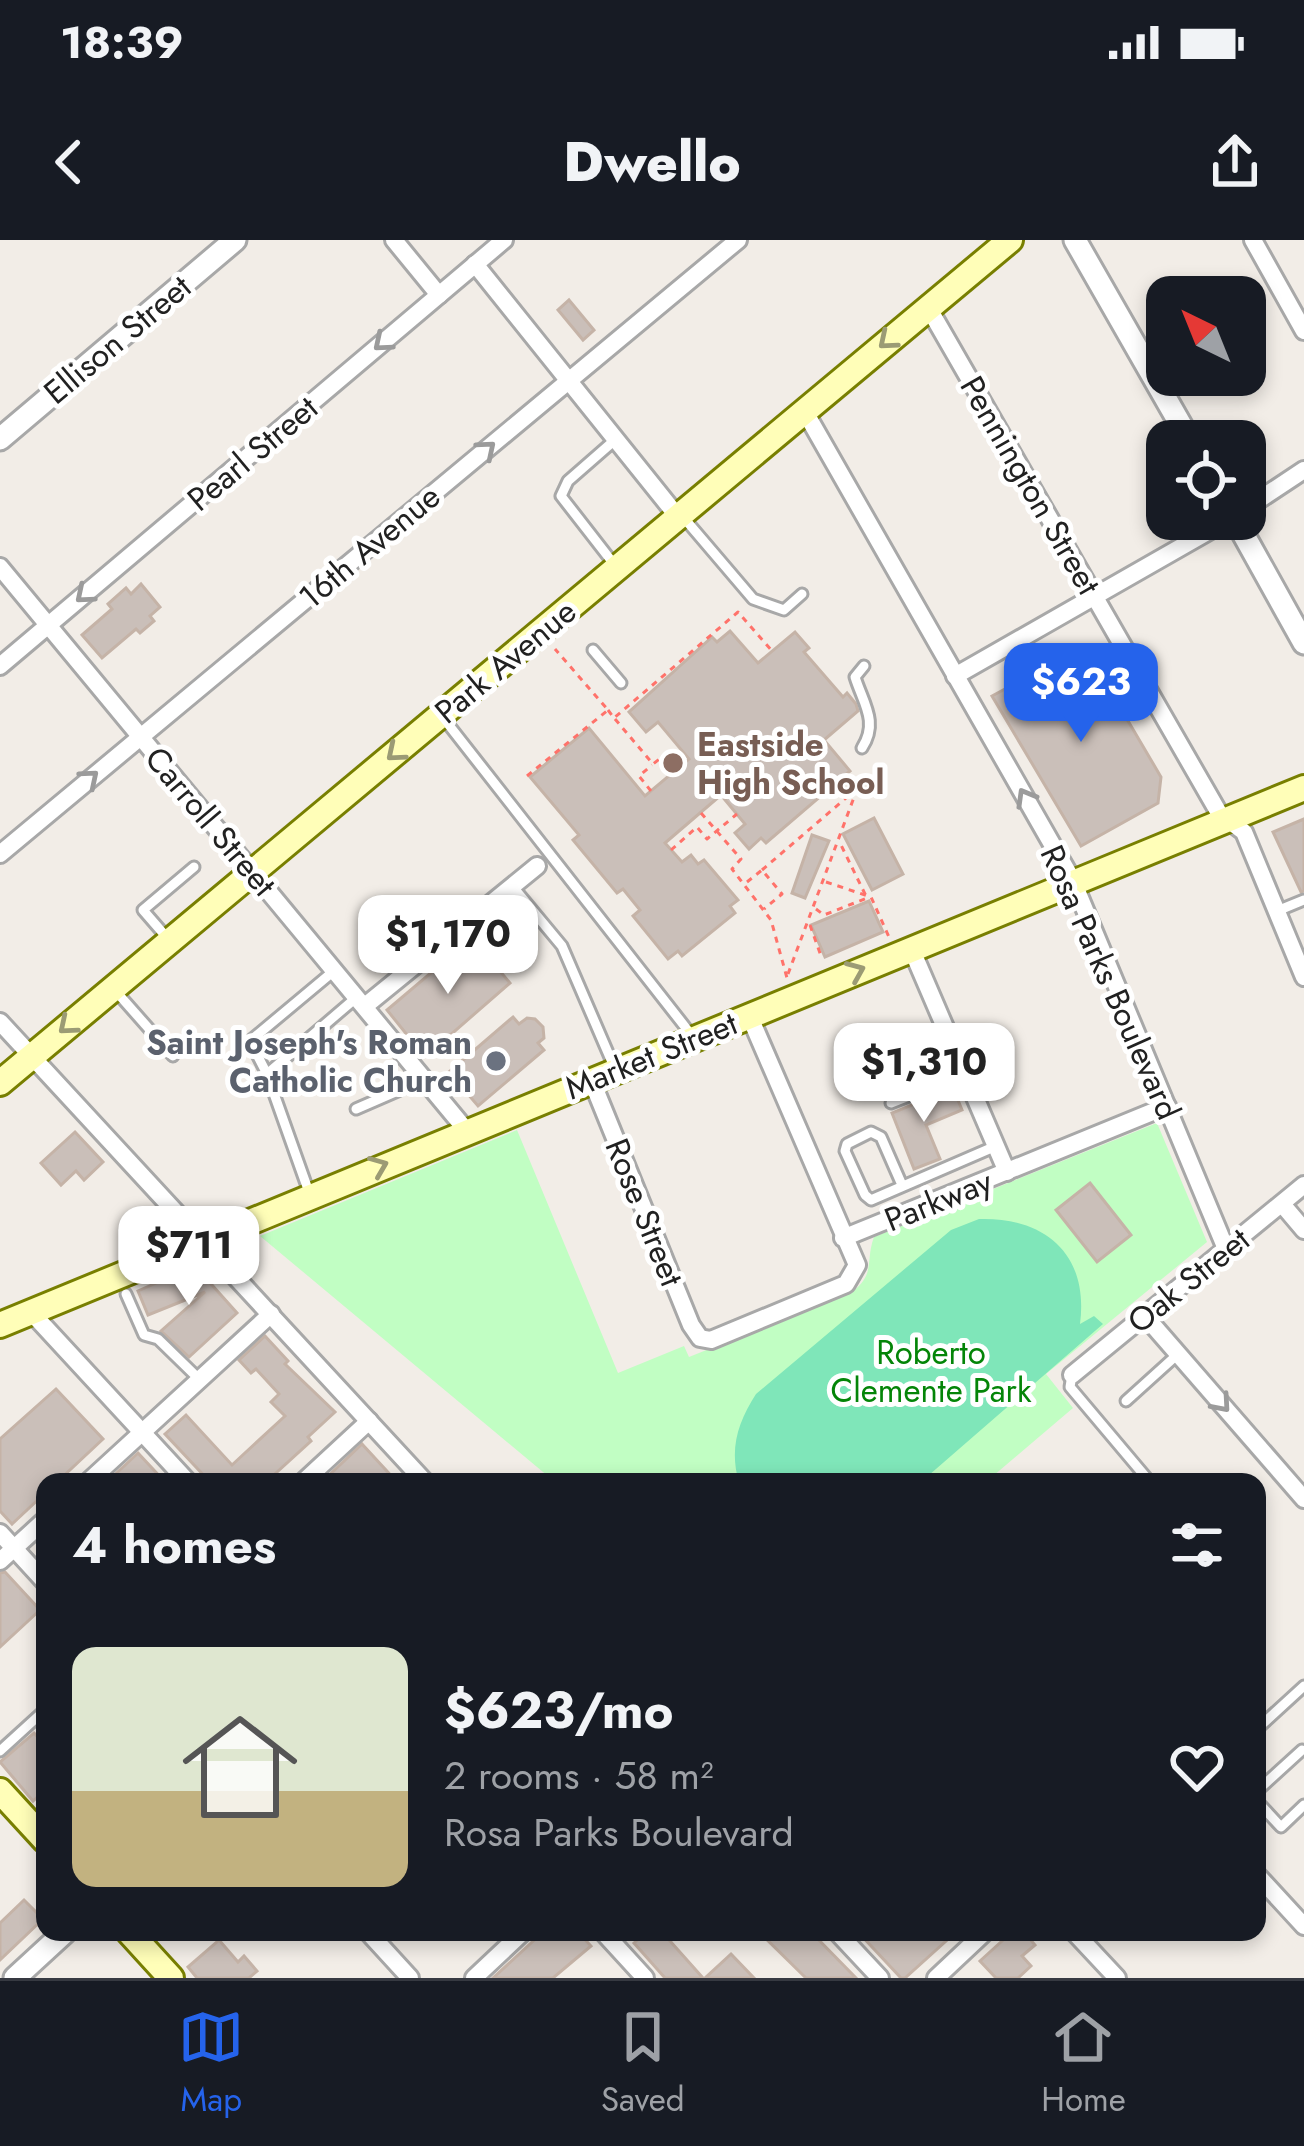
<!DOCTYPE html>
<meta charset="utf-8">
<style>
:root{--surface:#171b24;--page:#20242c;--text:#f1f3f6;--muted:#9ea1a6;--line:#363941;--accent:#2563eb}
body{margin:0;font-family:Jost,sans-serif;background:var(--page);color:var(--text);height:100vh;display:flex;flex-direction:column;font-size:45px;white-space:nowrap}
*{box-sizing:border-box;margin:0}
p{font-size:39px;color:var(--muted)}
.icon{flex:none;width:66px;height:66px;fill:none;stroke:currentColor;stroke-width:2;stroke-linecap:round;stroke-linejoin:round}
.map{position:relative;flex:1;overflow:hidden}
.side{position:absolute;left:36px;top:1233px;width:1230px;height:468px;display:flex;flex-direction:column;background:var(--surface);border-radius:24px;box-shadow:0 6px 18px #0003}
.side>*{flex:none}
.needle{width:78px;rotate:317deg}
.tools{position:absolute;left:1146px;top:36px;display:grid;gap:24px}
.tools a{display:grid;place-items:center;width:120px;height:120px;border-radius:24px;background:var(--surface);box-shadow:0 6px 18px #0003;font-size:60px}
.price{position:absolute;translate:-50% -102px;padding:0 27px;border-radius:24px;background:#fff;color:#222;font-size:39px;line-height:78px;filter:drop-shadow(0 3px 6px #0008)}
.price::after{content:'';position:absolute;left:50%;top:72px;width:36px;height:27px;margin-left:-18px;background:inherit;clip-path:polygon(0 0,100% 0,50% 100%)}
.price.active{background:var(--accent);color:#fff}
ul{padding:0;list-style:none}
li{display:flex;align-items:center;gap:36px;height:300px;padding:0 36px}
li+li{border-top:3px solid var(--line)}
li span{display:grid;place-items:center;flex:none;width:336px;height:240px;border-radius:24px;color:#555}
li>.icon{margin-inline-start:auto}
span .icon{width:144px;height:144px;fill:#fffc;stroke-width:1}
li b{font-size:51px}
h2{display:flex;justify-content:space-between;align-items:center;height:144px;padding:0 36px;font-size:51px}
.status{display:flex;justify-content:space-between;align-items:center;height:84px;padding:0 60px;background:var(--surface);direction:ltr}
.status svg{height:33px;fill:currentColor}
header{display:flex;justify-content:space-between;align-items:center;height:156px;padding:0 36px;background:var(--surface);font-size:54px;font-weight:800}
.tab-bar{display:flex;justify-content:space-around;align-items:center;height:168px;border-top:3px solid var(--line);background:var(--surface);font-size:33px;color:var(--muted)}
.tab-bar a{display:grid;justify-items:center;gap:6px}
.tab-bar .active{color:var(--accent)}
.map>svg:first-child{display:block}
.park{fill:#c1fec3}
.pitch{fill:#7fe6b9}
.building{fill:#cabfb9;stroke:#c5b3a7;stroke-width:3}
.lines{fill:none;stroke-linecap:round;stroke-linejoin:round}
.service-casing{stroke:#a8a8a8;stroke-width:15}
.minor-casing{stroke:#a8a8a8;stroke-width:22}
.tertiary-casing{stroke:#a8a8a8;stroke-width:27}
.secondary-casing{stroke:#787f00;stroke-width:30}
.path{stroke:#ff726a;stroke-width:3;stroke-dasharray:6 6;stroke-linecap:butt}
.service{stroke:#fff;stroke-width:9}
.minor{stroke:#fff;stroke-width:16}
.tertiary{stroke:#fff;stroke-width:21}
.secondary{stroke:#fffeb8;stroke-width:24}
.oneway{stroke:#9b9b74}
.oneway2{stroke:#9b9b9b}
.education-dot{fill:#8d6e63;stroke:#fff;stroke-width:4.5}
.worship-dot{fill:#6b7280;stroke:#fff;stroke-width:4.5}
.labels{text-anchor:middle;stroke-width:10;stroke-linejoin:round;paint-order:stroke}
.street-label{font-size:33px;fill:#212121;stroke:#fff}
.education-label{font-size:33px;font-weight:bold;fill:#785e54;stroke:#fff;text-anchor:start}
.worship-label{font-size:33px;font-weight:bold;fill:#5b616d;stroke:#fff;text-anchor:end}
.park-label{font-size:33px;fill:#048508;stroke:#fff}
</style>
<div class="status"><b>18:39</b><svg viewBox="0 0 49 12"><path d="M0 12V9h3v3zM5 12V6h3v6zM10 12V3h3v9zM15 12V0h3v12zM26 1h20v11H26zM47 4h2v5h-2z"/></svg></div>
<header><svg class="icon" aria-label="back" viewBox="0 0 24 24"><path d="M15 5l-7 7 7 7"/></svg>Dwello<svg class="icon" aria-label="share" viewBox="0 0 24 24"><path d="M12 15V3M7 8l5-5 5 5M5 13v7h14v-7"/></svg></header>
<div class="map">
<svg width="1304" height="1738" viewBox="0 0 1304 1738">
<rect width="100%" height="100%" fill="#f2ede7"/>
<path class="park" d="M 1157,883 L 1207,1002 L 1046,1134 L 1073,1168 L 986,1242 L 555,1242 L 260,996 L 517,890 L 618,1133 L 684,1106 L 689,1117 L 852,1052 C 876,1034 865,1021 874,997 Z"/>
<path class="pitch" d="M 979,979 C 1046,977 1089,1015 1080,1084 L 1094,1076 L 1103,1084 L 921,1242 L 739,1242 C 729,1209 738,1182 756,1154 L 951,990 Z"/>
<g class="building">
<polygon points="569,60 594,90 583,100 558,70"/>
<polygon points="141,344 160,367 150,376 154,381 140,393 136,389 102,418 82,395 112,369 108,364 126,348 131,354"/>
<polygon points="730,391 758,423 795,392 809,408 804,412 843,457 847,453 856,464 858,471 824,500 850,531 766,603 761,598 749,609 735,593 745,584 721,555 665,603 682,622 691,615 698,624 704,620 738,660 730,666 735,673 682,716 678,711 668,719 633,676 640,670 623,649 617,653 573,600 579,595 530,537 589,488 645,556 689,519 658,482 646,492 629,472 712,397 717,402"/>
<polygon points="1084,406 1161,537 1158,563 1081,606 992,456"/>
<polygon points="874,578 903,634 872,650 843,594"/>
<polygon points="1304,579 1304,651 1301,652 1273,592"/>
<polygon points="812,595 829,601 805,658 792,653"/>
<polygon points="869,661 883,692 825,717 811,685"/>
<polygon points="472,698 510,743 425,817 387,770"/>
<polygon points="513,777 519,784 527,778 535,779 543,787 544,798 538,803 544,810 478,866 449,832"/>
<polygon points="953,848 962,870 926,885 940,919 914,929 892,873"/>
<polygon points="75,892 103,922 84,940 76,931 61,945 41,923"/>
<polygon points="1090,943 1131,995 1097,1022 1056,970"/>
<polygon points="195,1026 237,1073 189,1117 161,1091 205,1052 148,1075 138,1051"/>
<polygon points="265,1096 288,1121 285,1124 335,1172 308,1197 311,1201 266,1242 210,1242 165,1194 186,1175 232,1225 285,1176 271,1162 279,1154 256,1129 251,1133 239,1120"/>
<polygon points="56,1149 103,1199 57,1242 45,1242 45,1253 12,1284 0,1271 0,1199"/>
<polygon points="362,1204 397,1242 322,1242"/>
<polygon points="138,1213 165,1242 107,1242"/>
<polygon points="5,1332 40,1370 0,1407 0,1333"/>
<polygon points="34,1493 45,1505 45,1550 33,1561 0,1522"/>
<polygon points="24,1660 43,1679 0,1720 0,1683"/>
<polygon points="543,1692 578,1692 591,1706 553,1738 493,1738"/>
<polygon points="646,1692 662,1692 703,1738 665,1738 634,1703"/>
<polygon points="759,1692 811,1692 856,1738 806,1738"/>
<polygon points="858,1692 956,1692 905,1738 901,1738"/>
<polygon points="1012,1692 1024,1692 1035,1705 1022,1716 1031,1726 1018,1738 996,1738 980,1721"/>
<polygon points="219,1700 238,1722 244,1716 257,1731 249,1738 197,1738 188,1727"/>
<polygon points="731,1714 754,1738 705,1738"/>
</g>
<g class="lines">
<defs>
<g id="service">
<polyline points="616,199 568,241 561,256 617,328"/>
<polyline points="684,278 753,359 784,370 802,354"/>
<polyline points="593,410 621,443"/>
<polyline points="441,475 693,797"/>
<path d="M 862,508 C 879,482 863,463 855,437 L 864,426"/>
<polyline points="513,647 562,706 615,829"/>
<polyline points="1277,671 1304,660"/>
<polyline points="169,700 143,670 194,627"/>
<polyline points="113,748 173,816"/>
<polyline points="267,834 357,757"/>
<polyline points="891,863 965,834"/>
<polyline points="356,869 425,839"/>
<polyline points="902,945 881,897 871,892 847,904 845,911 865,955 871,960 996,906"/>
<polyline points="310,955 267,834 250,801 335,730"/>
<polyline points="126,1054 144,1095 158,1099 199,1139"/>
<polyline points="1072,1135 1070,1147 1150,1242"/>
<polyline points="1126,1161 1178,1114"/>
<polyline points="1257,1489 1304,1446"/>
<polyline points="0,1511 45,1470"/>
<polyline points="1257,1551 1302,1510"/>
<polyline points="1257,1561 1281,1587 1304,1565"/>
</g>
<g id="minor">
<polyline points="394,0 439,55"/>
<polyline points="1253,0 1304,91"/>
<polyline points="475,24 678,277"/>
<polyline points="928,67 1219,573 1244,592 1304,737"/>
<polyline points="804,170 1073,641 1226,1009"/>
<polyline points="1245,269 1304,230"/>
<polyline points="0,327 466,890"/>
<polyline points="0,426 504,0"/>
<polyline points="955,436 1230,279"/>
<polyline points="0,614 738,0"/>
<polyline points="911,708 1007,932"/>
<polyline points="365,766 537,626"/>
<polyline points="0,782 425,1242"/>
<polyline points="591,839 691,1085 700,1098 711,1100 846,1044 857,1025 749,775"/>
<polyline points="1282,964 1304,990"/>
<polyline points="843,998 1167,866"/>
<polyline points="31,1072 188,1242"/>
<polyline points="1145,1076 1304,1259"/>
<polyline points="1072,1135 1304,945"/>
<polyline points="88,1242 271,1074"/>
<polyline points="303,1242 369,1181"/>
<polyline points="0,1293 45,1342"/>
<polyline points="0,1321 45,1280"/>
<polyline points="1257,1635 1304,1686"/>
<polyline points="368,1692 410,1738"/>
<polyline points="603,1692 645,1738"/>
<polyline points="837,1692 880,1738"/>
<polyline points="1074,1692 1117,1738"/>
<polyline points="474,1738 523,1692"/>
<polyline points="936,1738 985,1692"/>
</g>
<g id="tertiary">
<polyline points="1075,0 1190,201"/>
<polyline points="0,199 235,0"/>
<polyline points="1235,279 1304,403"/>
<polyline points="15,1738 65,1692"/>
</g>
<g id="secondary">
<polyline points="0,843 1010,0"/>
<polyline points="0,1085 1304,548"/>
<polyline points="0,1551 45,1600"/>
<polyline points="129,1692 171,1738"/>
</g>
</defs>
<use href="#service" class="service-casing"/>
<use href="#minor" class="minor-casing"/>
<use href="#tertiary" class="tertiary-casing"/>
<use href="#secondary" class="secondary-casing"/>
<g class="path">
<polyline points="608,470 614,478 738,372 772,411"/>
<polyline points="615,479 653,524 662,517 674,531"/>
<polyline points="527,536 608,470 555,409"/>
<polyline points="651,551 639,536 652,525"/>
<polyline points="701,573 741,619 732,629 771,680 787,738"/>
<polyline points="671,610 697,587 707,599 737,574"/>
<polyline points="762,630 867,540"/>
<polyline points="747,642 762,630 782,654 764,669"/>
<polyline points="826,642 871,657 889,697"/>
<polyline points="816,669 824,675 867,658 840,603"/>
<polyline points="810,685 821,716"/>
<polyline points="788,734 856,552"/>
</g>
<use href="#service" class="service"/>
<use href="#minor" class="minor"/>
<use href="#tertiary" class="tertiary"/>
<use href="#secondary" class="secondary"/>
</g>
<defs><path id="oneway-chevron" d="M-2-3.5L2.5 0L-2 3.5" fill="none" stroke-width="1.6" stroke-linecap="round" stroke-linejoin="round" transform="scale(3)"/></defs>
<g class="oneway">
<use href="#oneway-chevron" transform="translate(887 101) rotate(140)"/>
<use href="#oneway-chevron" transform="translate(395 513) rotate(140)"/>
<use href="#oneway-chevron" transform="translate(856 731) rotate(-23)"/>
<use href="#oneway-chevron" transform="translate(67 786) rotate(140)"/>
<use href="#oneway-chevron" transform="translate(379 926) rotate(-22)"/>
</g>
<g class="oneway2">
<use href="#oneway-chevron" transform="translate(382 103) rotate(140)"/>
<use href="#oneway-chevron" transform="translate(487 209) rotate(-40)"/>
<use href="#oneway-chevron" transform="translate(84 355) rotate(140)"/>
<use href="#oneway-chevron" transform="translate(90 538) rotate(-40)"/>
<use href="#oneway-chevron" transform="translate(1025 557) rotate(-120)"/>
<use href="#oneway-chevron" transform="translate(1222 1164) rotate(49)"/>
</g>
<circle class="education-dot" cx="673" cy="523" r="12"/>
<circle class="worship-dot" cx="496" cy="821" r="12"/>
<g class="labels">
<g class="street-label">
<text transform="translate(117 99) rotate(-40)" y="12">Ellison Street</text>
<text transform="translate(252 213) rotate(-40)" y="12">Pearl Street</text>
<text transform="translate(1031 245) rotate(60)" y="12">Pennington Street</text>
<text transform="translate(369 306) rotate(-40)" y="12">16th Avenue</text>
<text transform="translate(505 421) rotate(-40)" y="12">Park Avenue</text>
<text transform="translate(211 581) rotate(50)" y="12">Carroll Street</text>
<text transform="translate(1111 742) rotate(66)" y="12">Rosa Parks Boulevard</text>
<text transform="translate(651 815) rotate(-22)" y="12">Market Street</text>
<text transform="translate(938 960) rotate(-22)" y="12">Parkway</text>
<text transform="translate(645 972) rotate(68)" y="12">Rose Street</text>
<text transform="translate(1188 1040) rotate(-39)" y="12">Oak Street</text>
</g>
<g class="education-label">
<text x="697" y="516">Eastside<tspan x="697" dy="38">High School</tspan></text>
</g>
<g class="worship-label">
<text x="472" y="814">Saint Joseph's Roman<tspan x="472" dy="38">Catholic Church</tspan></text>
</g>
<g class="park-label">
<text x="931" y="1124">Roberto<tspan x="931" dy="38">Clemente Park</tspan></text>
</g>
</g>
</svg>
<div class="tools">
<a><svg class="needle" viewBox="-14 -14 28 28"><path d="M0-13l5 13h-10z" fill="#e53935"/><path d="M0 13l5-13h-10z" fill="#9ea1a6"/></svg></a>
<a><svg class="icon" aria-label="locate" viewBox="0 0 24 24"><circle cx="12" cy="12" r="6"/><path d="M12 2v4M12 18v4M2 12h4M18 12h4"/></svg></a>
</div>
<b class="price active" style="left:1081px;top:505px">$623</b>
<b class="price" style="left:448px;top:757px">$1,170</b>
<b class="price" style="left:924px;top:885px">$1,310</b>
<b class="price" style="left:189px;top:1068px">$711</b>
<section class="side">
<h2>4 homes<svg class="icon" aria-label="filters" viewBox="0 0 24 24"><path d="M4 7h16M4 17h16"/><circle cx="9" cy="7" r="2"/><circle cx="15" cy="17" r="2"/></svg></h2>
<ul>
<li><span style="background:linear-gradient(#dfe7d0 60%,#c2b280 0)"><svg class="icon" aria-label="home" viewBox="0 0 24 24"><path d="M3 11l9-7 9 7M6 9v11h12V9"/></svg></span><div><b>$623/mo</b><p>2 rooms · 58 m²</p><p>Rosa Parks Boulevard</p></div><svg class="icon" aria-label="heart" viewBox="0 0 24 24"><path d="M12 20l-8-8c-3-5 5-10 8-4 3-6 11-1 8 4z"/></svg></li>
</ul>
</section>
</div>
<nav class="tab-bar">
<a class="active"><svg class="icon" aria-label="map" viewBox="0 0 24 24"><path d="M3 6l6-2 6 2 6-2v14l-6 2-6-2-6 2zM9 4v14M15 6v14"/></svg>Map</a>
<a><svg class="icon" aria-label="saved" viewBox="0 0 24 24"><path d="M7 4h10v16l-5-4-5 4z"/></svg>Saved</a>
<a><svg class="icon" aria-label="home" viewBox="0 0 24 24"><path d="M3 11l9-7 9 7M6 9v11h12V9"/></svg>Home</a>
</nav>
